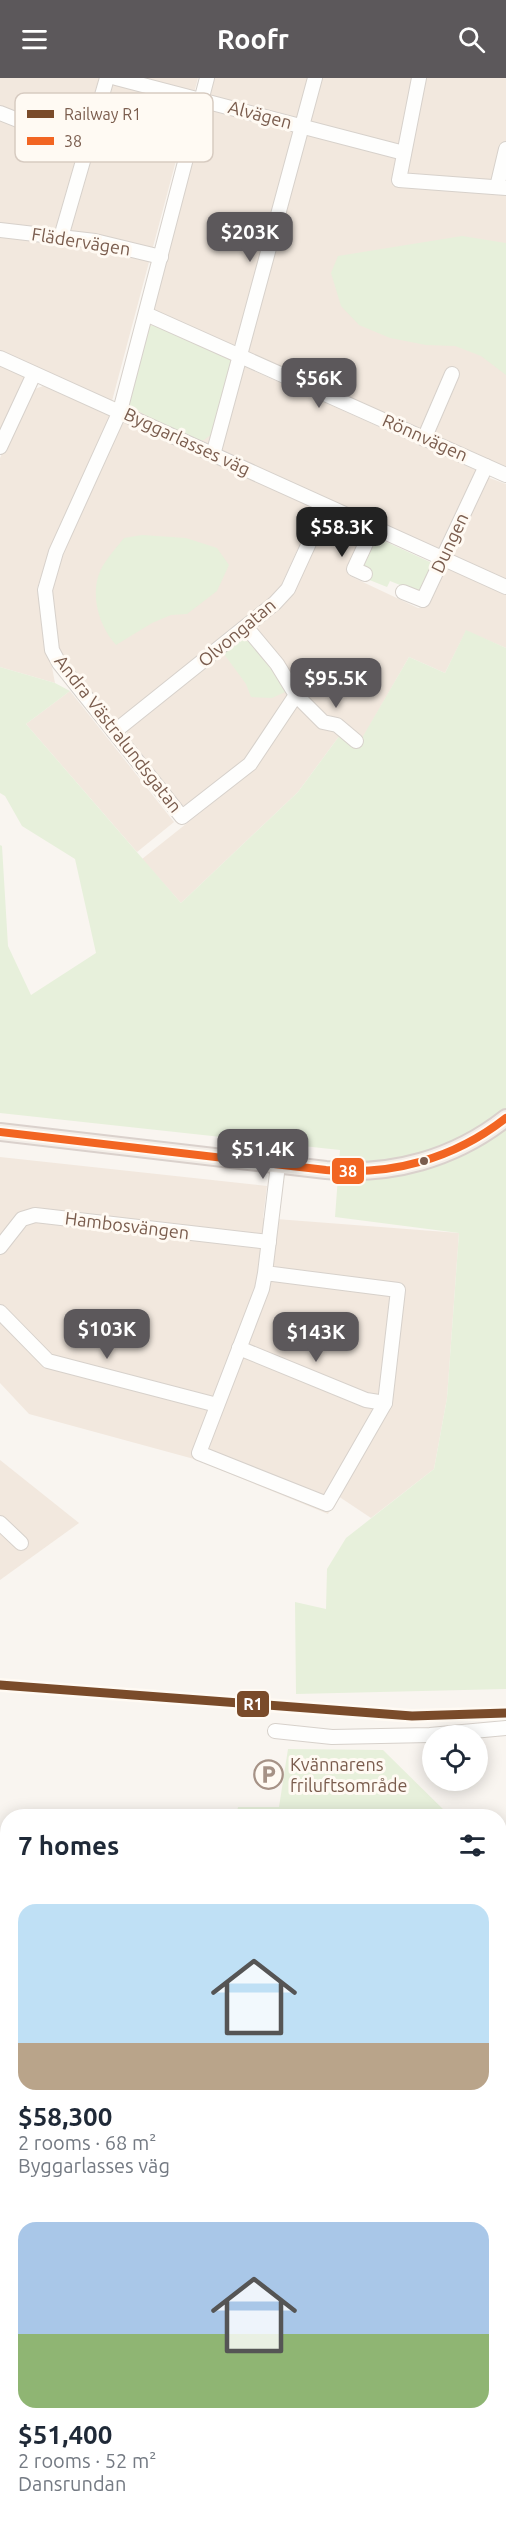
<!DOCTYPE html>
<meta charset="utf-8">
<style>
:root{--surface:#fff;--page:#f2f2f3;--text:#1f2937;--muted:#747a83;--accent:#5c585b}
body{margin:0;font-family:Ubuntu,sans-serif;background:var(--page);color:var(--text);height:100vh;display:flex;flex-direction:column;font-size:22px;white-space:nowrap}
*{box-sizing:border-box;margin:0}
p{font-size:20px;color:var(--muted)}
.icon{flex:none;width:33px;height:33px;fill:none;stroke:currentColor;stroke-width:2;stroke-linecap:round;stroke-linejoin:round}
.map{position:relative;flex:1;overflow:hidden}
.panel{position:absolute;left:0px;top:1731px;width:507px;height:722px;display:flex;flex-direction:column;background:var(--surface);border-radius:24px 24px 0 0;box-shadow:0 3px 15px #0003}
.panel>*{flex:none}
.fabs{position:absolute;left:422px;top:1647px;display:grid;gap:12px}
.fabs a{display:grid;place-items:center;width:66px;height:66px;border-radius:50%;background:var(--surface);box-shadow:0 3px 15px #0003;font-size:30px}
.price{position:absolute;translate:-50% -51px;padding:0 14px;border-radius:12px;background:var(--accent);color:#fff;font-size:20px;line-height:39px;filter:drop-shadow(0 2px 3px #0008)}
.price::after{content:'';position:absolute;left:50%;top:36px;width:18px;height:14px;margin-left:-9px;background:inherit;clip-path:polygon(0 0,100% 0,50% 100%)}
.price.on{background:#222;color:#fff}
ul{padding:0;list-style:none}
li{display:grid;align-content:center;gap:12px;height:318px;padding:0 18px}
li span{display:grid;place-items:center;height:186px;border-radius:18px;color:#555}
li>.icon{margin-inline-start:auto}
span .icon{width:108px;height:108px;fill:#fffc;stroke-width:1}
li b{font-size:26px}
h2{display:flex;justify-content:space-between;align-items:center;height:72px;padding:0 18px;font-size:26px}
header{display:flex;justify-content:space-between;align-items:center;height:78px;padding:0 18px;background:var(--accent);color:#fff;font-size:27px;font-weight:700}
.map>svg:first-child{display:block}
.residential{fill:#f2e8de}
.industrial{fill:#ede5e0}
.green{fill:#e7f0db}
.water{fill:#d0e8ea}
.lines{fill:none;stroke-linecap:round;stroke-linejoin:round}
.minor-casing{stroke:#d7d1cb;stroke-width:16}
.major-casing{stroke:#dad1cc;stroke-width:20}
.minor{stroke:#fefefd;stroke-width:14}
.major{stroke:#f3eee8;stroke-width:16}
.bus-1-casing{stroke:#fffaf3;stroke-width:12}
.bus-1{stroke:#f26522;stroke-width:8}
.rail-1-casing{stroke:#fffaf3;stroke-width:14}
.rail-1{stroke:#7a4b2a;stroke-width:9}
.bus-dot{fill:#7a5c4d;stroke:#fffaf3;stroke-width:2}
.labels{text-anchor:middle;stroke-width:6;stroke-linejoin:round;paint-order:stroke}
.street-label{font-size:18px;fill:#7a5c4d;stroke:#fffaf3}
.poi-label{font-size:18px;fill:#7a5c4d;stroke:#fffaf3;text-anchor:start}
.key{fill:#fffaf3;stroke:#d7cbc1;stroke-width:1.5}
.key-label{font-size:16px;fill:#7a5c4d}
.line-badge{stroke:#fffaf3;stroke-width:2}
.badge-label{font-size:16px;text-anchor:middle;font-weight:bold;fill:#fff}
</style>
<header><svg class="icon" aria-label="menu" viewBox="0 0 24 24"><path d="M4 6h16M4 12h16M4 18h16"/></svg>Roofr<svg class="icon" aria-label="search" viewBox="0 0 24 24"><circle cx="10" cy="10" r="6"/><path d="M15 15l6 6"/></svg></header>
<div class="map">
<svg width="506" height="2452" viewBox="0 0 506 2452">
<rect width="100%" height="100%" fill="#f9f5f0"/>
<g class="residential">
<polygon points="0,0 198,0 112,323 31,288 0,352"/>
<polygon points="207,0 506,0 506,397 241,280 213,377 120,333"/>
<polygon points="245,289 476,392 439,476 219,376 240,291"/>
<polygon points="43,308 112,338 49,473 37,511 55,605 0,589 0,380 32,312"/>
<polygon points="124,343 310,428 312,439 276,519 120,642 105,639 59,581 48,513 84,421 118,345"/>
<polygon points="487,399 506,406 506,506 446,480"/>
<polygon points="333,438 365,453 349,492 350,498 418,530 424,529 443,488 506,517 506,570 466,553 445,595 409,579 362,661 321,638 257,559 259,544 326,441"/>
<polygon points="244,558 289,617 250,678 188,728 175,726 127,664 127,650"/>
<polygon points="70,613 174,744 137,774 26,646"/>
<polygon points="295,623 340,657 298,714 181,825 142,781 250,695 266,675"/>
<polygon points="0,1079 267,1108 263,1140 459,1155 447,1320 434,1391 371,1440 338,1418 328,1436 194,1381 29,1336 0,1305"/>
<polygon points="0,1382 79,1445 0,1502"/>
</g>
<polygon class="industrial" points="506,2005 506,2071 500,2067 500,2016"/>
<g class="green">
<polygon points="462,158 506,165 506,297 481,278 455,268 426,267 390,260 359,247 341,228 331,195 338,178"/>
<polygon points="149,247 161,249 230,282 231,287 212,356 204,362 193,363 129,328 128,322"/>
<path d="M 142,457 L 186,460 L 217,470 L 229,487 L 217,513 L 187,536 L 171,537 L 152,545 L 116,567 C 97,546 87,508 106,483 C 111,475 118,468 124,460 Z"/>
<polygon points="382,462 430,484 431,490 420,515 390,503 387,509 367,501 371,492 362,488 373,463"/>
<polygon points="466,552 506,570 506,1611 296,1616 295,1524 326,1531 327,1491 346,1460 434,1391 447,1320 459,1155 335,1139 340,1072 0,1035 0,767 2,768 8,868 31,917 96,875 75,781 22,748 5,718 0,715 0,589 55,605 70,613 26,646 181,825 298,714 340,657 362,660 409,579 445,595"/>
<polygon points="240,560 249,564 285,608 285,614 272,620 251,619 246,606 224,576"/>
<polygon points="288,1671 383,1672 450,1738 236,1738 238,1729 279,1729"/>
<polygon points="500,1788 506,1794 506,2005 500,2016"/>
<polygon points="500,2067 506,2071 506,2452 460,2452 459,2445 500,2445"/>
</g>
<polygon class="water" points="0,2208 8,2211 8,2445 405,2445 411,2452 0,2452"/>
<g class="lines">
<defs>
<g id="minor">
<polyline points="116,0 404,75"/>
<polyline points="207,0 120,333 56,474 45,512 52,572 59,585 182,739 250,686 296,617 277,586 247,550"/>
<polyline points="419,0 399,102 506,110"/>
<polyline points="0,35 86,69"/>
<polyline points="497,109 506,71"/>
<polyline points="0,152 95,163 161,179"/>
<polyline points="61,159 107,0"/>
<polyline points="146,236 506,397"/>
<polyline points="0,280 506,509"/>
<polyline points="424,361 452,296"/>
<polyline points="0,369 34,296"/>
<polyline points="213,377 315,0"/>
<polyline points="365,496 354,491 373,450"/>
<polyline points="403,514 423,522 486,388"/>
<polyline points="296,617 323,644 337,647 356,663"/>
<polyline points="114,654 275,525 288,511 326,428"/>
<polyline points="0,1169 22,1141 35,1137 269,1164"/>
<polyline points="265,1195 262,1211 199,1375 327,1426 385,1325 398,1212 265,1195 278,1087"/>
<polyline points="0,1234 48,1283 217,1327"/>
<polyline points="239,1270 366,1322 385,1325"/>
<polyline points="0,1445 21,1465"/>
<polyline points="275,1653 332,1659 430,1657 506,1650"/>
</g>
<path id="major" d="M 0,1054 L 326,1092 C 391,1098 454,1081 506,1040"/>
</defs>
<use href="#minor" class="minor-casing"/>
<use href="#major" class="major-casing"/>
<use href="#minor" class="minor"/>
<use href="#major" class="major"/>
<defs>
<path id="bus-1" d="M 0,1054 L 326,1092 C 391,1098 454,1081 506,1040"/>
</defs>
<use href="#bus-1" class="bus-1-casing"/>
<use href="#bus-1" class="bus-1"/>
<defs>
<polyline id="rail-1" points="0,1607 412,1638 506,1635"/>
</defs>
<use href="#rail-1" class="rail-1-casing"/>
<use href="#rail-1" class="rail-1"/>
</g>
<defs>
<symbol id="parking-ring" viewBox="-11 -11 22 22"><circle r="9.5" fill="#fffaf3" stroke="#a69286" stroke-width="1.5"/><path d="M-3.5-5.5H1a3.5 3.5 0 0 1 0 7H-1V5.5H-3.5ZM-1-3.4V-.6H.8a1.4 1.4 0 0 0 0-2.8Z" fill="#a69286"/></symbol>
</defs>
<g fill-rule="evenodd">
<use href="#parking-ring" x="252" y="1680" width="33" height="33"/>
</g>
<circle class="bus-dot" cx="424" cy="1083" r="5"/>
<g class="labels">
<g class="street-label">
<text transform="translate(260 37) rotate(15)" y="6">Alvägen</text>
<text transform="translate(81 164) rotate(9)" y="6">Flädervägen</text>
<text transform="translate(425 360) rotate(24)" y="6">Rönnvägen</text>
<text transform="translate(187 364) rotate(25)" y="6">Byggarlasses väg</text>
<text transform="translate(450 465) rotate(-65)" y="6">Dungen</text>
<text transform="translate(237 555) rotate(-40)" y="6">Olvongatan</text>
<text transform="translate(118 656) rotate(52)" y="6">Andra Västralundsgatan</text>
<text transform="translate(127 1148) rotate(7)" y="6">Hambosvängen</text>
</g>
<g class="poi-label">
<text x="290" y="1693">Kvännarens<tspan x="290" dy="21">friluftsområde</tspan></text>
</g>
</g>
<rect x="15" y="15" width="198" height="69" rx="9" class="key"/>
<rect x="27" y="32" width="27" height="8" fill="#7a4b2a"/>
<rect x="27" y="59" width="27" height="8" fill="#f26522"/>
<g class="key-label">
<text x="64" y="42">Railway R1</text>
<text x="64" y="69">38</text>
</g>
<g class="line-badge">
<rect x="331" y="1079" width="34" height="28" rx="6" fill="#f26522"/>
<rect x="236" y="1612" width="34" height="28" rx="6" fill="#7a4b2a"/>
</g>
<g class="badge-label">
<text x="348" y="1099">38</text>
<text x="253" y="1632">R1</text>
</g>
</svg>
<div class="fabs">
<a><svg class="icon" aria-label="locate" viewBox="0 0 24 24"><circle cx="12" cy="12" r="6"/><path d="M12 2v4M12 18v4M2 12h4M18 12h4"/></svg></a>
</div>
<b class="price" style="left:250px;top:185px">$203K</b>
<b class="price" style="left:319px;top:331px">$56K</b>
<b class="price on" style="left:342px;top:480px">$58.3K</b>
<b class="price" style="left:336px;top:631px">$95.5K</b>
<b class="price" style="left:263px;top:1102px">$51.4K</b>
<b class="price" style="left:107px;top:1282px">$103K</b>
<b class="price" style="left:316px;top:1285px">$143K</b>
<section class="panel">
<h2>7 homes<svg class="icon" aria-label="filters" viewBox="0 0 24 24"><path d="M4 7h16M4 17h16"/><circle cx="9" cy="7" r="2"/><circle cx="15" cy="17" r="2"/></svg></h2>
<ul>
<li><span style="background:linear-gradient(#bfe0f5 75%,#b9a48a 0)"><svg class="icon" aria-label="home" viewBox="0 0 24 24"><path d="M3 11l9-7 9 7M6 9v11h12V9"/></svg></span><div><b>$58,300</b><p>2 rooms · 68 m²</p><p>Byggarlasses väg</p></div></li>
<li><span style="background:linear-gradient(#a9c7e8 60%,#8fb573 0)"><svg class="icon" aria-label="home" viewBox="0 0 24 24"><path d="M3 11l9-7 9 7M6 9v11h12V9"/></svg></span><div><b>$51,400</b><p>2 rooms · 52 m²</p><p>Dansrundan</p></div></li>
</ul>
</section>
</div>
